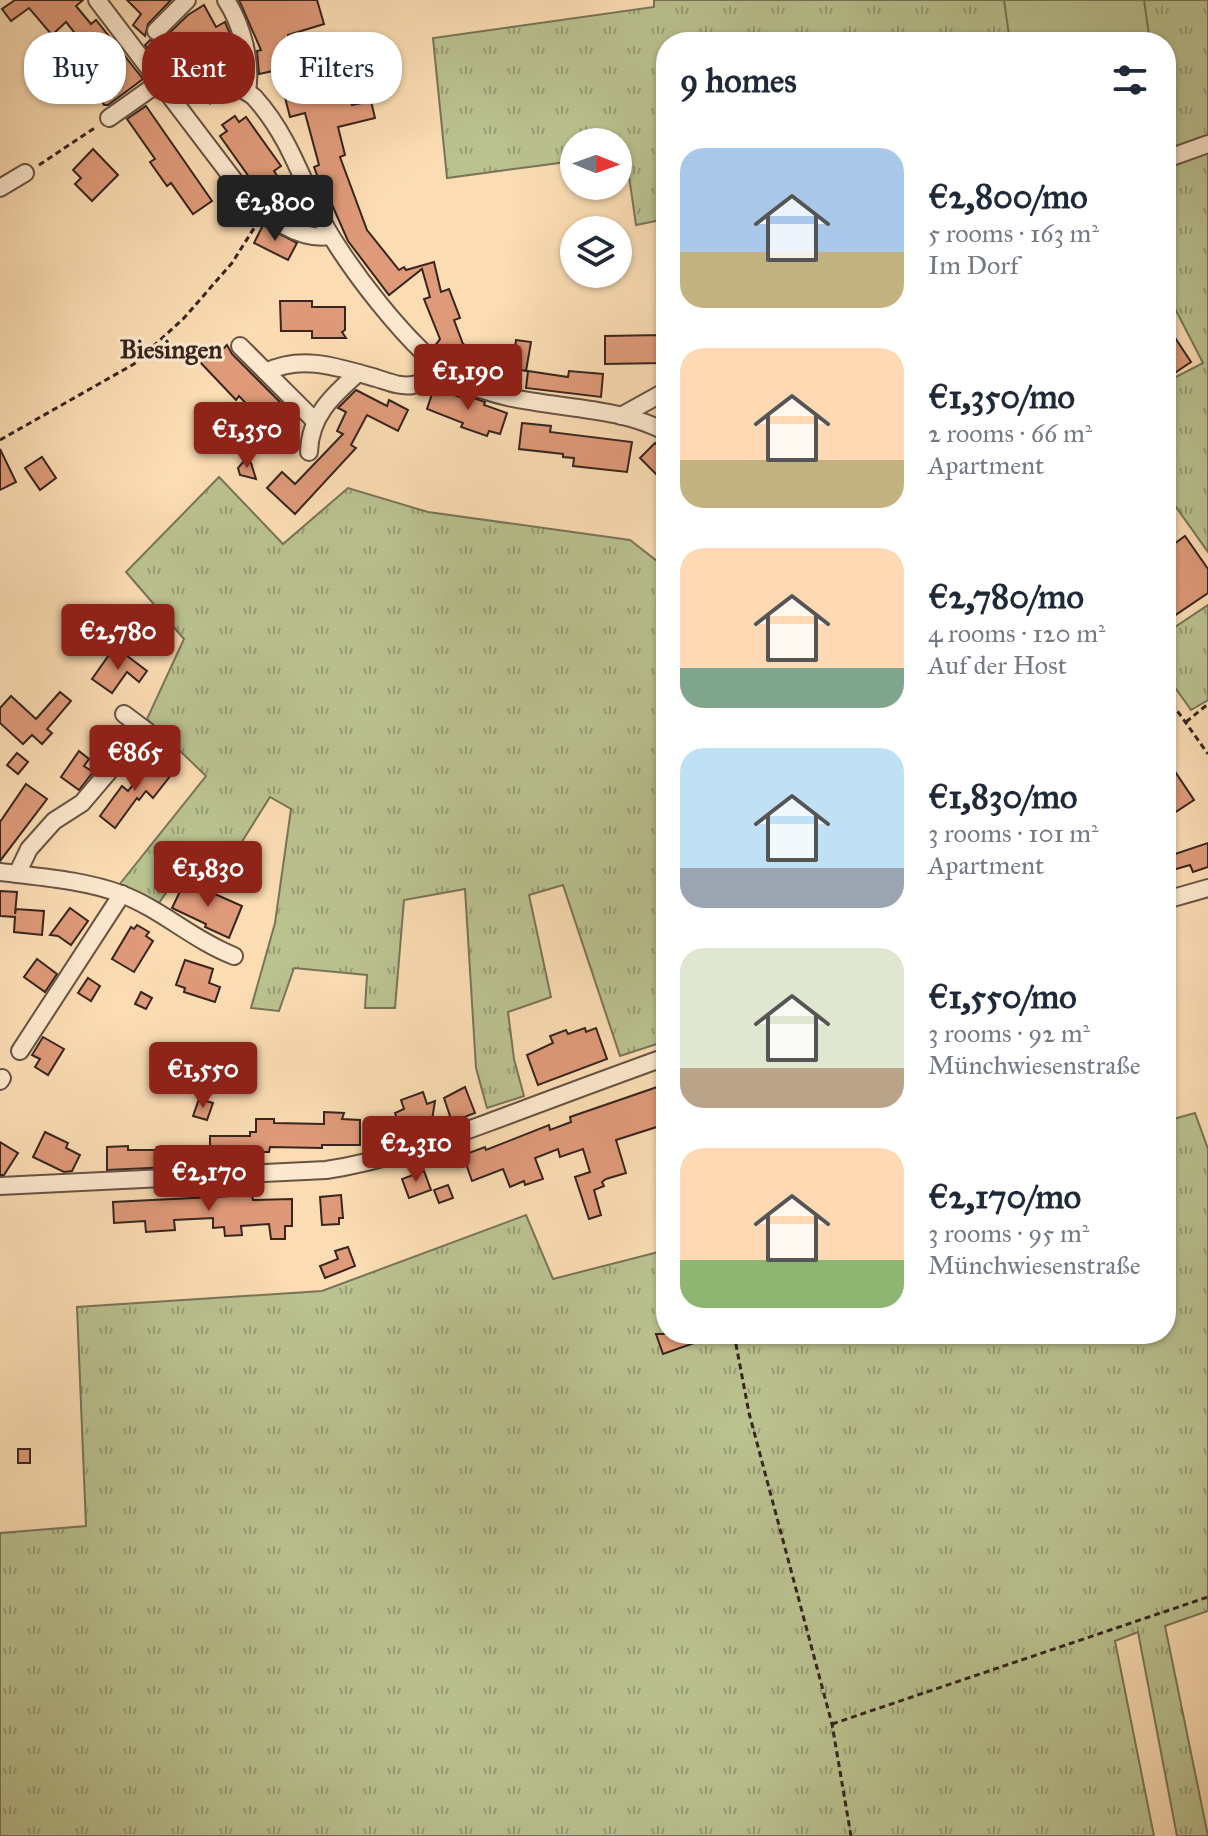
<!DOCTYPE html>
<meta charset="utf-8">
<style>
:root{--surface:#fff;--page:#f6f6f7;--text:#1f2937;--muted:#747a83;--accent:#8f2418}
body{margin:0;font-family:"IM FELL Great Primer",serif;background:var(--page);color:var(--text);height:100vh;display:flex;flex-direction:column;font-size:30px;white-space:nowrap}
*{box-sizing:border-box;margin:0}
p{font-size:26px;color:var(--muted)}
.icon{flex:none;width:44px;height:44px;fill:none;stroke:currentColor;stroke-width:2;stroke-linecap:round;stroke-linejoin:round}
.map{position:relative;flex:1;overflow:hidden}
.panel{position:absolute;left:656px;top:32px;width:520px;height:1312px;display:flex;flex-direction:column;background:var(--surface);border-radius:32px;box-shadow:0 2px 6px #0004}
.panel>*{flex:none}
.top-card{position:absolute;left:24px;top:32px;width:512px;height:72px;display:flex;gap:16px}
.needle{width:52px;rotate:91deg}
.controls{position:absolute;left:560px;top:128px;display:grid;gap:16px}
.controls a{display:grid;place-items:center;width:72px;height:72px;border-radius:50%;background:var(--surface);box-shadow:0 2px 6px #0004;font-size:40px}
.price{position:absolute;translate:-50% -68px;padding:0 18px;border-radius:8px;background:var(--accent);color:#fff;font-size:26px;line-height:52px;filter:drop-shadow(0 2px 4px #0008)}
.price::after{content:'';position:absolute;left:50%;top:48px;width:24px;height:18px;margin-left:-12px;background:inherit;clip-path:polygon(0 0,100% 0,50% 100%)}
.price.selected{background:#222;color:#fff}
ul{padding:0;list-style:none}
li{display:flex;align-items:center;gap:24px;height:200px;padding:0 24px}
li span{display:grid;place-items:center;flex:none;width:224px;height:160px;border-radius:24px;color:#555}
li>.icon{margin-inline-start:auto}
span .icon{width:96px;height:96px;fill:#fffc;stroke-width:1}
li b{font-size:34px}
h2{display:flex;justify-content:space-between;align-items:center;height:96px;padding:0 24px;font-size:34px}
.chip{padding:0 28px;border-radius:32px;background:var(--surface);box-shadow:0 2px 6px #0004;font-size:28px;line-height:72px}
.chip.selected{background:var(--accent);color:#fff}
.map>svg:first-child{display:block}
.grass{fill:url(#grass-tufts);stroke:#787457;stroke-width:2}
.park{fill:#bac290;stroke:#787457;stroke-width:2}
.building{fill:#df9a79;stroke:#37251e;stroke-width:2}
.lines{fill:none;stroke-linecap:round;stroke-linejoin:round}
.minor-casing{stroke:#685343;stroke-width:20}
.path{stroke:#37251e;stroke-width:3;stroke-dasharray:6 4;stroke-linecap:butt}
.minor{stroke:#fce8ce;stroke-width:16}
.labels{text-anchor:middle;stroke-width:6;stroke-linejoin:round;paint-order:stroke}
.quarter-label{font-size:26px;font-weight:bold;fill:#37251e;stroke:#fce8ce}
</style>
<div class="map">
<svg width="1208" height="1836" viewBox="0 0 1208 1836">
<defs>
<pattern id="grass-tufts" width="24" height="20" patternUnits="userSpaceOnUse" patternTransform="scale(2)"><rect width="24" height="20" fill="#bac290"/><path d="M3 7l-1-3M5 7V3M7 7l1-3M15 17l-1-3M17 17v-4M19 17l1-3" fill="none" stroke="#989d75"/></pattern>
</defs>
<rect width="100%" height="100%" fill="#fbdcb3"/>
<filter id="stains"><feTurbulence type="fractalNoise" baseFrequency=".0025" numOctaves="4"/><feColorMatrix values="0 0 0 0 .2 0 0 0 0 .09 0 0 0 0 .02 0 0 0 .5 -.17"/></filter>
<radialGradient id="worn" r=".72"><stop offset=".6" stop-color="#630" stop-opacity="0"/><stop offset="1" stop-color="#630" stop-opacity=".3"/></radialGradient>
<g class="grass">
<polygon points="654,0 1208,0 1208,552 1166,493 1166,382 1203,363 1166,291 1166,42 666,42 666,219 636,225 626,155 618,155 618,142 574,142 574,161 447,178 433,38 654,7"/>
<polygon points="219,477 283,544 348,488 428,512 630,540 666,568 666,1041 620,1056 563,885 529,895 551,997 508,1012 514,1059 524,1096 487,1108 476,1068 465,889 404,900 395,1008 365,1008 367,975 294,968 279,1011 251,1008 275,923 291,809 270,797 231,859 199,845 159,903 119,885 206,776 147,719 184,639 126,572"/>
<polygon points="1208,605 1208,700 1191,710 1166,675 1166,633"/>
<polygon points="1195,1113 1208,1149 1208,1611 1165,1626 1208,1836 1177,1836 1138,1632 1115,1641 1154,1836 0,1836 0,1533 86,1526 77,1307 322,1291 526,1215 553,1279 666,1250 666,1334 1166,1334 1166,1121"/>
</g>
<polygon class="park" points="1004,0 1144,0 1150,42 1010,42"/>
<g class="building">
<polygon points="15,0 83,0 76,6 91,24 96,20 143,79 108,105 104,105 95,88 111,78 66,22 52,35 29,8 11,21 2,9"/>
<polygon points="127,0 171,0 148,24 145,36 133,25 141,14"/>
<polygon points="239,0 317,0 324,24 288,35 296,71 317,66 322,84 346,78 352,105 371,101 375,118 338,127 345,155 340,157 367,230 399,270 404,267 406,270 434,262 441,292 449,289 460,318 454,320 463,344 519,374 516,386 487,380 464,370 434,347 440,339 424,299 430,297 422,269 389,295 348,241 329,198 326,199 314,167 319,165 305,113 290,117 278,70 259,74 257,51 261,50"/>
<polygon points="204,5 216,27 225,22 231,36 200,54 190,37 184,38 155,59 145,45 150,40 158,42 163,39 188,15"/>
<polygon points="371,51 375,71 344,77 340,57"/>
<polygon points="234,56 237,69 226,75 210,75 206,63"/>
<polygon points="146,106 212,201 193,214 171,183 167,186 150,162 155,159 127,119"/>
<polygon points="235,116 239,122 246,117 281,166 274,171 280,180 268,189 266,186 259,191 220,136 227,131 222,125"/>
<polygon points="93,149 118,175 92,201 75,184 81,178 73,170"/>
<polygon points="263,225 297,243 288,260 254,243"/>
<polygon points="280,301 312,301 312,307 345,307 345,330 342,332 346,338 312,338 312,331 281,331"/>
<polygon points="1166,324 1191,362 1173,374 1166,363"/>
<polygon points="663,335 663,363 605,364 605,336"/>
<polygon points="516,340 531,342 526,371 512,368"/>
<polygon points="227,345 232,354 295,417 276,435 239,396 236,400 198,360 212,347 218,354"/>
<polygon points="528,371 568,377 569,371 603,374 601,397 526,388"/>
<polygon points="434,388 466,399 468,396 485,402 484,405 507,413 500,434 489,431 487,436 461,427 463,423 427,409"/>
<polygon points="356,390 387,406 389,400 408,410 398,431 367,415 351,445 356,448 295,514 267,488 282,472 295,484 343,434 337,431 346,412 338,408"/>
<polygon points="522,423 551,426 550,432 632,442 627,472 573,466 574,458 563,457 563,454 519,449"/>
<polygon points="655,443 666,454 666,484 640,458"/>
<polygon points="0,449 16,482 0,490"/>
<polygon points="42,457 56,478 40,490 25,468"/>
<polygon points="243,462 251,463 256,479 240,475 238,468"/>
<polygon points="1185,536 1208,569 1208,593 1171,618 1166,610 1166,550"/>
<polygon points="122,652 147,671 139,682 127,672 112,693 92,679 109,655 116,660"/>
<polygon points="60,692 71,701 47,729 52,733 42,744 32,735 23,744 0,723 0,708 11,696 36,719"/>
<polygon points="79,751 89,759 84,766 93,772 79,790 61,777"/>
<polygon points="17,753 28,762 18,774 7,765"/>
<polygon points="1166,758 1194,800 1171,815 1166,807"/>
<polygon points="152,760 171,775 153,798 146,791 139,800 137,798 115,828 100,816 122,786 128,791"/>
<polygon points="26,784 47,799 0,861 0,822"/>
<polygon points="1208,843 1208,867 1193,872 1190,865 1166,872 1166,857"/>
<polygon points="184,883 204,893 206,890 242,906 229,938 205,927 206,924 172,908"/>
<polygon points="0,891 17,892 15,914 16,909 44,911 42,935 14,932 15,917 0,916"/>
<polygon points="70,908 88,921 71,945 58,936 50,935"/>
<polygon points="137,925 149,932 146,936 153,941 134,972 112,959 131,927 134,929"/>
<polygon points="37,959 57,974 45,992 24,977"/>
<polygon points="185,960 213,969 209,983 220,987 215,1002 184,992 185,988 176,985"/>
<polygon points="88,978 100,986 91,1001 78,993"/>
<polygon points="141,992 152,998 146,1009 135,1004"/>
<polygon points="585,1028 586,1032 596,1028 607,1059 538,1085 527,1055 553,1043 550,1036 566,1030 568,1034"/>
<polygon points="43,1037 64,1049 48,1075 35,1067 40,1059 32,1055"/>
<polygon points="666,1084 666,1109 662,1111 666,1124 616,1140 626,1173 606,1179 602,1182 604,1186 594,1190 601,1215 589,1219 575,1177 590,1172 583,1149 560,1157 558,1149 535,1158 543,1179 525,1185 524,1181 510,1187 503,1169 472,1181 463,1155 485,1147 486,1150 549,1125 550,1130 571,1122 570,1117"/>
<polygon points="465,1087 475,1113 452,1122 444,1098"/>
<polygon points="423,1092 427,1104 435,1101 432,1120 422,1124 424,1128 404,1136 395,1113 404,1109 401,1100"/>
<polygon points="199,1099 213,1103 207,1120 193,1116"/>
<polygon points="324,1112 344,1113 342,1119 360,1120 360,1145 322,1145 322,1148 270,1147 269,1152 234,1152 234,1164 107,1170 107,1147 128,1146 128,1150 157,1150 157,1147 210,1146 210,1136 250,1136 250,1132 256,1132 256,1119 274,1119 274,1123 324,1124"/>
<polygon points="400,1126 405,1139 389,1145 384,1132"/>
<polygon points="45,1132 68,1143 66,1148 80,1155 72,1171 64,1172 33,1157"/>
<polygon points="0,1142 18,1153 4,1175 0,1175"/>
<polygon points="424,1171 431,1190 409,1198 402,1179"/>
<polygon points="448,1185 453,1198 439,1203 434,1190"/>
<polygon points="252,1195 253,1200 292,1199 292,1226 285,1226 285,1239 271,1239 269,1224 241,1226 242,1235 225,1236 224,1227 213,1228 213,1218 174,1220 175,1230 146,1232 145,1221 114,1223 113,1202"/>
<polygon points="341,1195 343,1218 339,1218 339,1224 322,1225 320,1197"/>
<polygon points="348,1247 355,1266 325,1278 320,1266 338,1259 335,1251"/>
<polygon points="656,1334 714,1334 714,1336 663,1354"/>
<rect x="18" y="1449" width="12" height="14"/>
</g>
<g class="lines">
<defs>
<g id="minor">
<path d="M 97,0 L 246,196 C 267,217 299,241 330,236"/>
<path d="M 226,0 C 242,25 252,62 247,91"/>
<polyline points="156,31 187,0"/>
<path d="M 170,94 C 194,86 232,78 254,97 C 284,130 298,168 316,208 C 336,254 416,358 459,380 C 523,413 604,399 666,432"/>
<polyline points="109,118 160,82"/>
<polyline points="1166,159 1208,144"/>
<polyline points="0,188 25,173"/>
<polyline points="240,346 314,420"/>
<path d="M 266,372 C 303,354 340,368 376,378 C 389,382 400,387 413,385 C 424,383 432,376 440,369"/>
<polyline points="621,416 666,391"/>
<path d="M 309,452 C 310,416 332,396 358,373"/>
<polyline points="124,714 164,744"/>
<path d="M 0,872 C 39,877 84,880 121,894 C 161,909 193,940 234,956"/>
<polyline points="17,874 29,849 54,821 82,803 144,730"/>
<polyline points="1166,900 1208,888"/>
<polyline points="20,1051 122,894"/>
<polyline points="0,1081 2,1078"/>
<path d="M 0,1186 L 326,1170 C 386,1161 441,1140 498,1119 C 554,1098 610,1077 666,1057"/>
</g>
</defs>
<use href="#minor" class="minor-casing"/>
<g class="path">
<polyline points="208,99 212,106"/>
<polyline points="39,165 96,127"/>
<polyline points="0,440 134,364 184,318 232,263 256,225"/>
<polyline points="1166,695 1208,754"/>
<polyline points="1186,722 1208,704"/>
<polyline points="734,1334 749,1413 832,1724 851,1836"/>
<polyline points="832,1724 1208,1597"/>
</g>
<use href="#minor" class="minor"/>
</g>
<g class="labels">
<g class="quarter-label">
<text x="171" y="358">Biesingen</text>
</g>
</g>
<rect width="100%" height="100%" filter="url(#stains)"/>
<rect width="100%" height="100%" fill="url(#worn)"/>
</svg>
<div class="controls">
<a><svg class="needle" viewBox="-14 -14 28 28"><path d="M0-13l5 13h-10z" fill="#e53935"/><path d="M0 13l5-13h-10z" fill="#747a83"/></svg></a>
<a><svg class="icon" aria-label="layers" viewBox="0 0 24 24"><path d="M12 4l9 5-9 5-9-5zM3 14l9 5 9-5"/></svg></a>
</div>
<b class="price selected" style="left:275px;top:243px">€2,800</b>
<b class="price" style="left:468px;top:412px">€1,190</b>
<b class="price" style="left:247px;top:470px">€1,350</b>
<b class="price" style="left:118px;top:672px">€2,780</b>
<b class="price" style="left:135px;top:793px">€865</b>
<b class="price" style="left:208px;top:909px">€1,830</b>
<b class="price" style="left:203px;top:1110px">€1,550</b>
<b class="price" style="left:416px;top:1184px">€2,310</b>
<b class="price" style="left:209px;top:1213px">€2,170</b>
<div class="top-card">
<a class="chip">Buy</a>
<a class="chip selected">Rent</a>
<a class="chip">Filters</a>
</div>
<section class="panel">
<h2>9 homes<svg class="icon" aria-label="filters" viewBox="0 0 24 24"><path d="M4 7h16M4 17h16"/><circle cx="9" cy="7" r="2"/><circle cx="15" cy="17" r="2"/></svg></h2>
<ul>
<li><span style="background:linear-gradient(#a9c7e8 65%,#c2b280 0)"><svg class="icon" aria-label="home" viewBox="0 0 24 24"><path d="M3 11l9-7 9 7M6 9v11h12V9"/></svg></span><div><b>€2,800/mo</b><p>5 rooms · 163 m²</p><p>Im Dorf</p></div></li>
<li><span style="background:linear-gradient(#ffd9b3 70%,#c2b280 0)"><svg class="icon" aria-label="home" viewBox="0 0 24 24"><path d="M3 11l9-7 9 7M6 9v11h12V9"/></svg></span><div><b>€1,350/mo</b><p>2 rooms · 66 m²</p><p>Apartment</p></div></li>
<li><span style="background:linear-gradient(#ffd9b3 75%,#7fa58c 0)"><svg class="icon" aria-label="home" viewBox="0 0 24 24"><path d="M3 11l9-7 9 7M6 9v11h12V9"/></svg></span><div><b>€2,780/mo</b><p>4 rooms · 120 m²</p><p>Auf der Host</p></div></li>
<li><span style="background:linear-gradient(#bfe0f5 75%,#9aa5b1 0)"><svg class="icon" aria-label="home" viewBox="0 0 24 24"><path d="M3 11l9-7 9 7M6 9v11h12V9"/></svg></span><div><b>€1,830/mo</b><p>3 rooms · 101 m²</p><p>Apartment</p></div></li>
<li><span style="background:linear-gradient(#dfe7d0 75%,#b9a48a 0)"><svg class="icon" aria-label="home" viewBox="0 0 24 24"><path d="M3 11l9-7 9 7M6 9v11h12V9"/></svg></span><div><b>€1,550/mo</b><p>3 rooms · 92 m²</p><p>Münchwiesenstraße</p></div></li>
<li><span style="background:linear-gradient(#ffd9b3 70%,#8fb573 0)"><svg class="icon" aria-label="home" viewBox="0 0 24 24"><path d="M3 11l9-7 9 7M6 9v11h12V9"/></svg></span><div><b>€2,170/mo</b><p>3 rooms · 95 m²</p><p>Münchwiesenstraße</p></div></li>
</ul>
</section>
</div>
